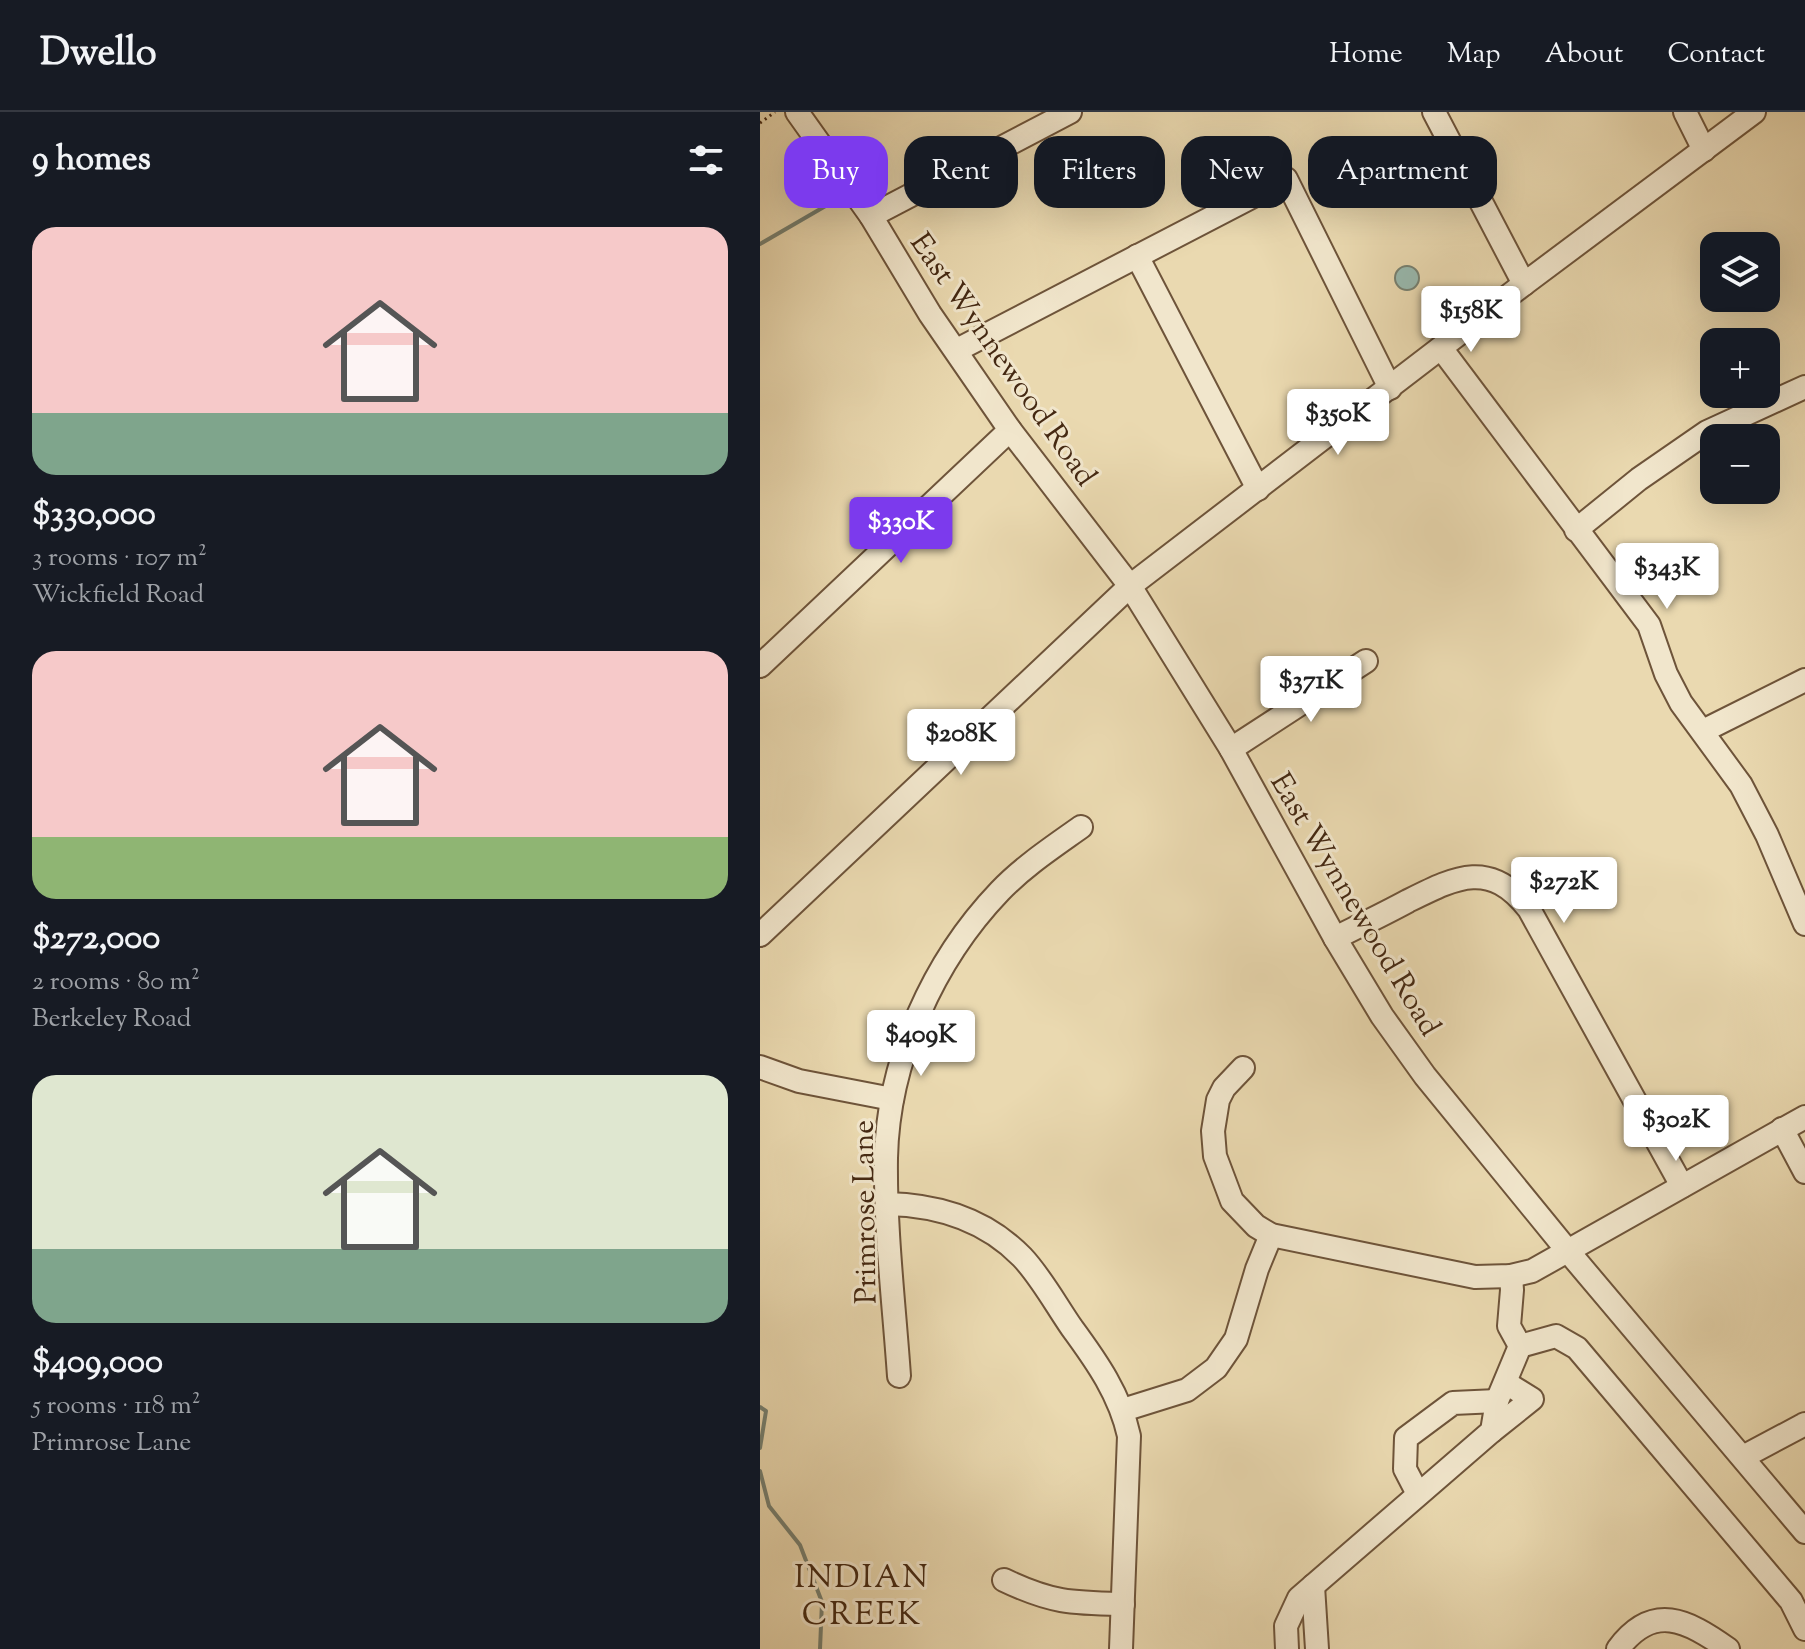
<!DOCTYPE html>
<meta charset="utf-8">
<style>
:root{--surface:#171b24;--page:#242831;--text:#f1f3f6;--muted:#9ea1a6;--line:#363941;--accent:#7c3aed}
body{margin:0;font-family:"Sorts Mill Goudy",serif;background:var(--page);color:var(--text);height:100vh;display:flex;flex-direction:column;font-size:30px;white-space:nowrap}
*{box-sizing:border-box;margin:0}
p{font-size:26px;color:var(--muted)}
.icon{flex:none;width:44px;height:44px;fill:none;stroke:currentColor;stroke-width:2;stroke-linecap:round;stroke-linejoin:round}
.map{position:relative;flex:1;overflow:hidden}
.drawer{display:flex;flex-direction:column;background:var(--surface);width:760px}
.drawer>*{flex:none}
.guide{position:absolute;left:24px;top:24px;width:760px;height:72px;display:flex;gap:16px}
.fabs{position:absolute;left:940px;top:120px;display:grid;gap:16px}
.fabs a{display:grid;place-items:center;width:80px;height:80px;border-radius:16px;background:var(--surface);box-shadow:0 8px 32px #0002;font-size:40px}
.price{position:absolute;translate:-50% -68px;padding:0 18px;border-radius:8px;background:#fff;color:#222;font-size:26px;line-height:52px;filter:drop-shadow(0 2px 4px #0008)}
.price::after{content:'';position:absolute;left:50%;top:48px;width:24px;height:18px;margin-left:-12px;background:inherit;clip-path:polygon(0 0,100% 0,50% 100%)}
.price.current{background:var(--accent);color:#fff}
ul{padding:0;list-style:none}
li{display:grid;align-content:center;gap:16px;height:424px;padding:0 32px}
li span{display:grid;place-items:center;height:248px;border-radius:24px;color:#555}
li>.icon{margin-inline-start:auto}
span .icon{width:144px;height:144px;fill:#fffc;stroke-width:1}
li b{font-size:34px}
h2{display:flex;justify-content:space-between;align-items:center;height:96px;padding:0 32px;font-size:34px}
.pill{padding:0 28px;border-radius:24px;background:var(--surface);box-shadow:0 8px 32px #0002;font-size:28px;line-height:72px}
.pill.current{background:var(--accent);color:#fff}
header{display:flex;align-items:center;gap:48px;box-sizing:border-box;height:112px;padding:0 40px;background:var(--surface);border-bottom:2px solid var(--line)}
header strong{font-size:38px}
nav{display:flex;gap:44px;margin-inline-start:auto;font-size:28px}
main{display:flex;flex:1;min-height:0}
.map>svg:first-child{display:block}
.water{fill:#98bab0;stroke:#768071;stroke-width:2}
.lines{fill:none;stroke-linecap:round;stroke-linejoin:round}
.stream{stroke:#768071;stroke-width:4}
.minor-casing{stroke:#6e543a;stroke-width:26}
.path{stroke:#442812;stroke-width:3;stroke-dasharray:2 4;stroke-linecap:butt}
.minor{stroke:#f1e6cc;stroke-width:22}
.labels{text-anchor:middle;stroke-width:6;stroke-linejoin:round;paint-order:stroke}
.street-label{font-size:30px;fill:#442812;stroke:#f1e6cc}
.neighbourhood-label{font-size:32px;letter-spacing:2px;fill:#442812;stroke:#f1e6cc}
</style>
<header>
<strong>Dwello</strong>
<nav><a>Home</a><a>Map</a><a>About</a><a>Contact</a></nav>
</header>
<main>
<section class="drawer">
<h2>9 homes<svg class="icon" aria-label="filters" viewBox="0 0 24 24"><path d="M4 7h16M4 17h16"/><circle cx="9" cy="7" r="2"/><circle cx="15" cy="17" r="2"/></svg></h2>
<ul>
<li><span style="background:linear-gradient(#f6c9c9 75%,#7fa58c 0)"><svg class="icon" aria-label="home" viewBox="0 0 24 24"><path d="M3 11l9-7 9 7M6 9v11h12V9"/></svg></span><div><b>$330,000</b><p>3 rooms · 107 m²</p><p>Wickfield Road</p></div></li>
<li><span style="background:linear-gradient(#f6c9c9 75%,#8fb573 0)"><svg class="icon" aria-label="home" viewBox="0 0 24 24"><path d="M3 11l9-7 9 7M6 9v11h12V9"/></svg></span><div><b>$272,000</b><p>2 rooms · 80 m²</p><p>Berkeley Road</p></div></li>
<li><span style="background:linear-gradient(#dfe7d0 70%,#7fa58c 0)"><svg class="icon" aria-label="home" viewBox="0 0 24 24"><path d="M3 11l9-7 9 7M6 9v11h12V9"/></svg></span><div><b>$409,000</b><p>5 rooms · 118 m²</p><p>Primrose Lane</p></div></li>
</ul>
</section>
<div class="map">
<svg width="1045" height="1537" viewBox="0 0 1045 1537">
<rect width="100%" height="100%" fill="#ead9b0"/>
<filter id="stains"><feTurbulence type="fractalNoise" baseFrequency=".0025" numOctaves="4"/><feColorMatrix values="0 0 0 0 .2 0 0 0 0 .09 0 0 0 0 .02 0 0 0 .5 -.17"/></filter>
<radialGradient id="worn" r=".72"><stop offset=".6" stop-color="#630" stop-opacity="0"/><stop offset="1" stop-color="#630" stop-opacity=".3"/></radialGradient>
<circle class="water" cx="647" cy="166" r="12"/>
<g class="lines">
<g class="stream">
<polyline points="0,132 69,92"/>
<polyline points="0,1295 6,1299 0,1336"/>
<polyline points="0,1359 9,1394 40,1433 62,1490 60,1537"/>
</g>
<defs>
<g id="minor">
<polyline points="37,0 111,104 170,202 250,318 370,474 471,637 575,826 622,904 665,964 807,1138 1045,1420"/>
<polyline points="674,0 764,172"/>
<polyline points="925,0 944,38"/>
<polyline points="111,104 310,0"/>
<polyline points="377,144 498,377"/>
<polyline points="681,236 889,513 906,562 921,591 981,673 1007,723 1045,812"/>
<polyline points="197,238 526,67 630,276"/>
<polyline points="816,418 879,367 947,320 1045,275"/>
<polyline points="0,554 250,318"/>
<polyline points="943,619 1045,568"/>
<polyline points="471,637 606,549"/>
<polyline points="0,823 370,474 764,172 994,0"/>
<path d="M 575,826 C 599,814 624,802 648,789 C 696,765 730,747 769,797 L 922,1074"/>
<polyline points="0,955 39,969 132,987"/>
<polyline points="483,956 464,976 458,988 453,1019 455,1044 472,1089 496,1114 511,1123 715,1165 751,1164 772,1159 1045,1005"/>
<polyline points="1022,1017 1045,1060"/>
<path d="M 127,1092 C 178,1093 226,1108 262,1145 C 281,1165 296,1193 312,1216 C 337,1250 360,1283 369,1324 L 361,1537"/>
<polyline points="751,1164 752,1178 749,1214 760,1234"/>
<path d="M 139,1264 C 134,1192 125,1119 126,1046 C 128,949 173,849 240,779 C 264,754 293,735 321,715"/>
<polyline points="363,1298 427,1278 456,1256 476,1227 497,1157 511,1123"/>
<polyline points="732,1319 772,1287 746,1271"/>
<polyline points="983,1345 1045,1312"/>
<polyline points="658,1382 645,1357 646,1326 693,1291 737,1289"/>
<path d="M 244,1468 C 292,1491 312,1491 363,1492"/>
<polyline points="553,1474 557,1537"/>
<polyline points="527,1537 526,1514 539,1486 732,1319 737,1289 760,1234 796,1224 817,1236 1031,1489 1045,1517"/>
<path d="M 858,1537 C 893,1490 927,1508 968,1537"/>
</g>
</defs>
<use href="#minor" class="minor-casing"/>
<polyline class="path" points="0,11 15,0"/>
<use href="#minor" class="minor"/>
</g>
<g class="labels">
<g class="street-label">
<text transform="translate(244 247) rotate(55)" y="10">East Wynnewood Road</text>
<text transform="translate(596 792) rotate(59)" y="10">East Wynnewood Road</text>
<text transform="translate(104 1100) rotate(-91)" y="10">Primrose Lane</text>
</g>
<g class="neighbourhood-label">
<text x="102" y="1475">INDIAN<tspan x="102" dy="37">CREEK</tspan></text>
</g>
</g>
<rect width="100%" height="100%" filter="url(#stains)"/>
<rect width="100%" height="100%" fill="url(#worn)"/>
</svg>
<div class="fabs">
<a><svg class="icon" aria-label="layers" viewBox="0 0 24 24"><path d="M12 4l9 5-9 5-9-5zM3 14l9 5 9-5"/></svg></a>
<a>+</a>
<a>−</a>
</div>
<b class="price" style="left:711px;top:242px">$158K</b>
<b class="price" style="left:578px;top:345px">$350K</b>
<b class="price current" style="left:141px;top:453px">$330K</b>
<b class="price" style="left:907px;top:499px">$343K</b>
<b class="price" style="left:551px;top:612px">$371K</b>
<b class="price" style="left:201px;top:665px">$208K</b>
<b class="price" style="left:804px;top:813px">$272K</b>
<b class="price" style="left:161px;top:966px">$409K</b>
<b class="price" style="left:916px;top:1051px">$302K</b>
<div class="guide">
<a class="pill current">Buy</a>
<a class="pill">Rent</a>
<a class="pill">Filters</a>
<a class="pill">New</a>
<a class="pill">Apartment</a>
</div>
</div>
</main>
